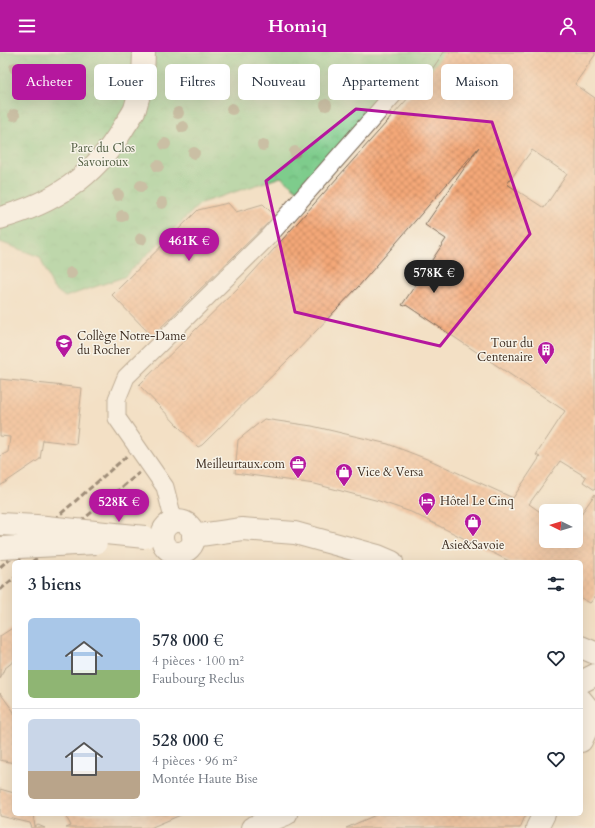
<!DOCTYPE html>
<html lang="fr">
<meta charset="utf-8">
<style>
:root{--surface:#fff;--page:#f2f2f3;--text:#1f2937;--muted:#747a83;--line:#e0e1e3;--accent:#b5179e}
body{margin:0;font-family:Cardo,serif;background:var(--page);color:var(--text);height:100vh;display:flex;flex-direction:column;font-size:15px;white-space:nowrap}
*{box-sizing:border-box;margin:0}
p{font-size:13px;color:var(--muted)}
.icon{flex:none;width:22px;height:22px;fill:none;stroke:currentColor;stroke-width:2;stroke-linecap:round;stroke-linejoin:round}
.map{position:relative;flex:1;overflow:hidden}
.drawer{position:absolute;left:12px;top:508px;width:571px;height:256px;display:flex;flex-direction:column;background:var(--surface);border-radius:6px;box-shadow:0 4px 16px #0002}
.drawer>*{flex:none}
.banner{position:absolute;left:12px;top:12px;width:571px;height:36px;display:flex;gap:8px}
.needle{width:26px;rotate:275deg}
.tools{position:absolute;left:539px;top:452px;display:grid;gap:8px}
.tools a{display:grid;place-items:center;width:44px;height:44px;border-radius:6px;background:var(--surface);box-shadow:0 4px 16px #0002;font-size:20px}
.price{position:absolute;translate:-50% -34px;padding:0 9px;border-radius:14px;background:var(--accent);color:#fff;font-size:13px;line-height:26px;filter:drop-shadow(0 1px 2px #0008)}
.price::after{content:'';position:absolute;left:50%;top:24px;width:12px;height:9px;margin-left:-6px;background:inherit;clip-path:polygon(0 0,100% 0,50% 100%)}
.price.active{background:#222;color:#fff}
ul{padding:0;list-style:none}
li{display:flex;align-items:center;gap:12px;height:100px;padding:0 16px}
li+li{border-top:1px solid var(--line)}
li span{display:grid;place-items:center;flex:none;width:112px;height:80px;border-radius:6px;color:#555}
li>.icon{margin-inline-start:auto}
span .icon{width:48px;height:48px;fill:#fffc;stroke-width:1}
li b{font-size:17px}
h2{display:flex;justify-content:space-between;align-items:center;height:48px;padding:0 16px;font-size:17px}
.pill{padding:0 14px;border-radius:6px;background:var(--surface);box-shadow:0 4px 16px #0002;font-size:14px;line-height:36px}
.pill.active{background:var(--accent);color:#fff}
header{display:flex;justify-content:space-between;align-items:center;height:52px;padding:0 16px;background:var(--accent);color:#fff;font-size:18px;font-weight:700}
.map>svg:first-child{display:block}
.park{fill:url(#park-crowns);stroke:#5c7b55}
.building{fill:url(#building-cross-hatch);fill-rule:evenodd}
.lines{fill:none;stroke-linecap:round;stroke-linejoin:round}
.lane-casing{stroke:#7b6a58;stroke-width:19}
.street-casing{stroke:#7b6a58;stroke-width:24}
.secondary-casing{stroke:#7b6a58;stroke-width:24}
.primary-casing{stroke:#7b6a58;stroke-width:24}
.lane{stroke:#fff;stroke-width:17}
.street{stroke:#fff;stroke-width:22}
.secondary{stroke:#fff;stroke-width:22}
.primary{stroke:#fff;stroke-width:22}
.rail{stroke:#3b2a1e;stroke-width:3;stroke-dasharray:6 3;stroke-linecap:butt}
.street-bridge-casing{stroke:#7b6a58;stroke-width:24;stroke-linecap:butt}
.secondary-bridge-casing{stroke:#7b6a58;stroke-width:24;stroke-linecap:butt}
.street-bridge{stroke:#fff;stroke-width:22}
.secondary-bridge{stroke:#fff;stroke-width:22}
.tree{fill:#99977b}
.marked{fill:none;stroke:#b5179e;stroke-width:3;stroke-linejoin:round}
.labels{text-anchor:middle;stroke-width:3;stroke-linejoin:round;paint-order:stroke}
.park-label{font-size:12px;fill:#4f5b3f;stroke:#f7f3e8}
.poi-label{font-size:12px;fill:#3b2a1e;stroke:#f7f3e8;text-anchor:start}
</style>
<header><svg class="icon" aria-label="menu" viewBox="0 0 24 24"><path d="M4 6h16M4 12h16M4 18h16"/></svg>Homiq<svg class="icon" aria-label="person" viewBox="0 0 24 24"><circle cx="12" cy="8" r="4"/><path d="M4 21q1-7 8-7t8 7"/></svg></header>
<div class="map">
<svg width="595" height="776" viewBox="0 0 595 776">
<defs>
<pattern id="park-crowns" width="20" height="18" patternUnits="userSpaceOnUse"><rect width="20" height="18" fill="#7ecc8c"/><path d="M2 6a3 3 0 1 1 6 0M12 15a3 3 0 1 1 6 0" fill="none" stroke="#6eaf78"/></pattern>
<pattern id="building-cross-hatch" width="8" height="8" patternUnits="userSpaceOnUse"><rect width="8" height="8" fill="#f4a878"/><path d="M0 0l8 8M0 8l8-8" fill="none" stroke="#c78962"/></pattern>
</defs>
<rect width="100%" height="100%" fill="#f7f3e8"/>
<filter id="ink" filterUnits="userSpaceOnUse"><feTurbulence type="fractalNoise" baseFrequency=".025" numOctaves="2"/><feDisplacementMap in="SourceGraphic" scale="8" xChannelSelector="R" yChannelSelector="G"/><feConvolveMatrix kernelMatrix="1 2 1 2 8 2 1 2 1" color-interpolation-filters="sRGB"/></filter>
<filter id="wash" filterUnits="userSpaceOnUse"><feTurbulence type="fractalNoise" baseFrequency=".012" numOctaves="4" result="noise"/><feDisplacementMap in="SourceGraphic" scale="16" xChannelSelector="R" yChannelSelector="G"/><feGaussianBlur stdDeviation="0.9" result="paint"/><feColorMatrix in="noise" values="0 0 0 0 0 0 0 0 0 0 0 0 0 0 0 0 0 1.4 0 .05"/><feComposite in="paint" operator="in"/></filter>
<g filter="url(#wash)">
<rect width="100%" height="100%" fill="#f3e0c5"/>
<polygon class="park" points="0,0 545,0 488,82 406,15 300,140 281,125 201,151 124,225 65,245 53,236 40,205 0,190"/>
<g id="blocks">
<g class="building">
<path d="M 444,0 L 595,0 L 595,3 L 575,32 L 595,46 L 595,438 L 583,430 L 586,425 L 560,409 L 529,452 L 546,464 L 546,489 L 576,489 L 576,469 L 595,442 L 595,545 L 590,551 L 581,546 L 581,510 L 511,510 L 411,460 L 379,449 L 315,432 L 235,421 L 238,388 L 264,367 L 312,374 L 388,392 L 432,409 L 513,446 L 540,405 L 536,403 L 565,359 L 406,253 L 405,254 L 402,253 L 446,187 L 425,173 L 479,95 L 358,235 L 294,302 L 202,393 L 198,395 L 139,333 L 243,231 L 274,197 L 426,26 ZM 532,98 L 567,122 L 544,156 L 507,132 Z"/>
<polygon points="228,151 236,160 263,152 275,164 152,284 112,243 198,158"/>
<polygon points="0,327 82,336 76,392 43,388 40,407 0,434 0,404 8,400 10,385 0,384"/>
<polygon points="14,575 14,609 4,617 0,627 0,584"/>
<polygon points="0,641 14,660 14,711 0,708"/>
<polygon points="0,737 14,741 14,762 33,762 35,775 38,773 45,776 32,776 30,771 0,764"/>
<polygon points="65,762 183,762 150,776 66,776 71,774"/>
<polygon points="378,762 526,762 520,776 346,776"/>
</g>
</g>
</g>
<g filter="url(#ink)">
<use href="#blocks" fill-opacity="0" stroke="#7b6a58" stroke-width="1"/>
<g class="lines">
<defs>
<polyline id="lane" points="174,470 165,435 117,366 117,347 126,325 267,186 394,42"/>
<g id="street">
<polyline points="581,630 595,623"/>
<polyline points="252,776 286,762"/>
</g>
<g id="secondary">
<path d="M 0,166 C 53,151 94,125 122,78 C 126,71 132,64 135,57 C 141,38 144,19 144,0"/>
<circle cx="178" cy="485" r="16"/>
<polyline points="193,484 242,477 295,481 378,504 392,510"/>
<polyline points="581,595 595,601"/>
<polyline points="581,648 595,665"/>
</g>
<g id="primary">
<polyline points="581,689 595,659"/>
<polyline points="537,776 544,762"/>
</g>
</defs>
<use href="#lane" class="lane-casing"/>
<use href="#street" class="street-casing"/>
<use href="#secondary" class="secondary-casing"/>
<use href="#primary" class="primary-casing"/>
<use href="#lane" class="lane"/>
<use href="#street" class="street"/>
<use href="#secondary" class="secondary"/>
<use href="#primary" class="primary"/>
<g class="rail">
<polyline points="16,510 57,483"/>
<polyline points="32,510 139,421"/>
<polyline points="0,515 128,403"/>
<polyline points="0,538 14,526"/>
</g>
<defs>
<polyline id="street-bridge" points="0,472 36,474 145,485"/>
<polyline id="secondary-bridge" points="0,496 96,491"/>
</defs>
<use href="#street-bridge" class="street-bridge-casing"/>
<use href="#secondary-bridge" class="secondary-bridge-casing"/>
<use href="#street-bridge" class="street-bridge"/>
<use href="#secondary-bridge" class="secondary-bridge"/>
</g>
<g class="tree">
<circle cx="15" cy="16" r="6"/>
<circle cx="190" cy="31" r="6"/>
<circle cx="326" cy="53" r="6"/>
<circle cx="232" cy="57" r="6"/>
<circle cx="178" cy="61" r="6"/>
<circle cx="14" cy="63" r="6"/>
<circle cx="183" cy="75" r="6"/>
<circle cx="165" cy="92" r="6"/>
<circle cx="263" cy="93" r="6"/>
<circle cx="295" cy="100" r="6"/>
<circle cx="194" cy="101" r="6"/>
<circle cx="158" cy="114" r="6"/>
<circle cx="141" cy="134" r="6"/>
<circle cx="118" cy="143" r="6"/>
<circle cx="162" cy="151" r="6"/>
<circle cx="122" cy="164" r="6"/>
<circle cx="141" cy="187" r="6"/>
<circle cx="71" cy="221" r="6"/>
</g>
</g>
<path d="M0 0H595V776H0ZM 356,57 L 492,70 L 530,182 L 440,294 L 295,260 L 266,129 Z" fill="#f3e0c5" fill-opacity=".55" fill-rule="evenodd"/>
<path class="marked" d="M 356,57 L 492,70 L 530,182 L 440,294 L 295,260 L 266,129 Z"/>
<defs>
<symbol id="school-pin" viewBox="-11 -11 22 30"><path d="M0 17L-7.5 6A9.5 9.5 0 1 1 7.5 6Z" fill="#b5179e" stroke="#f7f3e8"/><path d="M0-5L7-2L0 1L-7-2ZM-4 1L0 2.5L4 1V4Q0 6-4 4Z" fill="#fff"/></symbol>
<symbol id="building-pin" viewBox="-11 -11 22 30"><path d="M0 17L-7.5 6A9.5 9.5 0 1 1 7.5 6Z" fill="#b5179e" stroke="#f7f3e8"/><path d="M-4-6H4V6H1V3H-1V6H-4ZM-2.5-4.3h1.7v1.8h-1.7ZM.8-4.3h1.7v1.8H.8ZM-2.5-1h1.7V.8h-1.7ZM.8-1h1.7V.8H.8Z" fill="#fff"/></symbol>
<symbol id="office-pin" viewBox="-11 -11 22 30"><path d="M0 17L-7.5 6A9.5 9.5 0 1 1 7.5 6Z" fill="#b5179e" stroke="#f7f3e8"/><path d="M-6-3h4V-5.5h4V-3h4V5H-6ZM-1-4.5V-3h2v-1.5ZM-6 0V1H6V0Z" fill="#fff"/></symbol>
<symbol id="shop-pin" viewBox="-11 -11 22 30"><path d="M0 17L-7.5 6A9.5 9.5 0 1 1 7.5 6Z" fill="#b5179e" stroke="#f7f3e8"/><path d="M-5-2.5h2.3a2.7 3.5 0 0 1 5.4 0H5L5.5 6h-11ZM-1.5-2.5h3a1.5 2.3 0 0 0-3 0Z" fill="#fff"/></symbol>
<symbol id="hotel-pin" viewBox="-11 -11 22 30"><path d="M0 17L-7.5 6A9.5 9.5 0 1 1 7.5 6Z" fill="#b5179e" stroke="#f7f3e8"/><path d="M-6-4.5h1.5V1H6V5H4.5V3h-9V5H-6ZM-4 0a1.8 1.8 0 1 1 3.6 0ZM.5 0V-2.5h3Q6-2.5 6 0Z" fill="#fff"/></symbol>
</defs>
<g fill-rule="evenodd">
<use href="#school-pin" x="54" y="281" width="20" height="27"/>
<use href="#building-pin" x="536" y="288" width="20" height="27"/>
<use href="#office-pin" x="288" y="402" width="20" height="27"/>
<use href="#shop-pin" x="334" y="410" width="20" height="27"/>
<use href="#hotel-pin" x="417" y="439" width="20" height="27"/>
<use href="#shop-pin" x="463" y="460" width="20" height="27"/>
</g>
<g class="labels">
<g class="park-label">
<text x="103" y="100">Parc du Clos<tspan x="103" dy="14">Savoiroux</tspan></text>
</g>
<g class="poi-label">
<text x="77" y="288">Collège Notre-Dame<tspan x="77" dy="14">du Rocher</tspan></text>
<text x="533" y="295" text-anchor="end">Tour du<tspan x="533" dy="14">Centenaire</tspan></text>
<text x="285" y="416" text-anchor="end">Meilleurtaux.com</text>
<text x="357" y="424">Vice &amp; Versa</text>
<text x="440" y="453">Hôtel Le Cinq</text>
<text x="473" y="497" text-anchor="middle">Asie&amp;Savoie</text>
</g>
</g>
</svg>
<div class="tools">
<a><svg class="needle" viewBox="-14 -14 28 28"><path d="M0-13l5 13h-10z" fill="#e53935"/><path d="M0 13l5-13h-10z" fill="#747a83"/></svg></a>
</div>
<b class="price" style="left:189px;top:210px">461K €</b>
<b class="price active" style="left:434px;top:242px">578K €</b>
<b class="price" style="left:119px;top:471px">528K €</b>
<div class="banner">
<a class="pill active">Acheter</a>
<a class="pill">Louer</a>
<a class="pill">Filtres</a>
<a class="pill">Nouveau</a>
<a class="pill">Appartement</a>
<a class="pill">Maison</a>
</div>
<section class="drawer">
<h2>3 biens<svg class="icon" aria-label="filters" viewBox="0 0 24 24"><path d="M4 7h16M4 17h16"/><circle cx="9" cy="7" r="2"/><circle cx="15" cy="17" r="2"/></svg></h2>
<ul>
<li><span style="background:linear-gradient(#a9c7e8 65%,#8fb573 0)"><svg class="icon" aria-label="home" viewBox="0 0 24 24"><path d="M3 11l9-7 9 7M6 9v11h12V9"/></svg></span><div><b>578 000 €</b><p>4 pièces · 100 m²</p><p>Faubourg Reclus</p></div><svg class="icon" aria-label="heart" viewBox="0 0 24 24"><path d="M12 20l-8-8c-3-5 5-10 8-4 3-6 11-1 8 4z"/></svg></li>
<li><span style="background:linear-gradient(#c9d6e8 65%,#b9a48a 0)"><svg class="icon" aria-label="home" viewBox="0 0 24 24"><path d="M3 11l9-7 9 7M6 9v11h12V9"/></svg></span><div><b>528 000 €</b><p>4 pièces · 96 m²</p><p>Montée Haute Bise</p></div><svg class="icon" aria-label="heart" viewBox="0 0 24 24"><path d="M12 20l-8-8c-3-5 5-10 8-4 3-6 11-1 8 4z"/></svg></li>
</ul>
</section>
</div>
